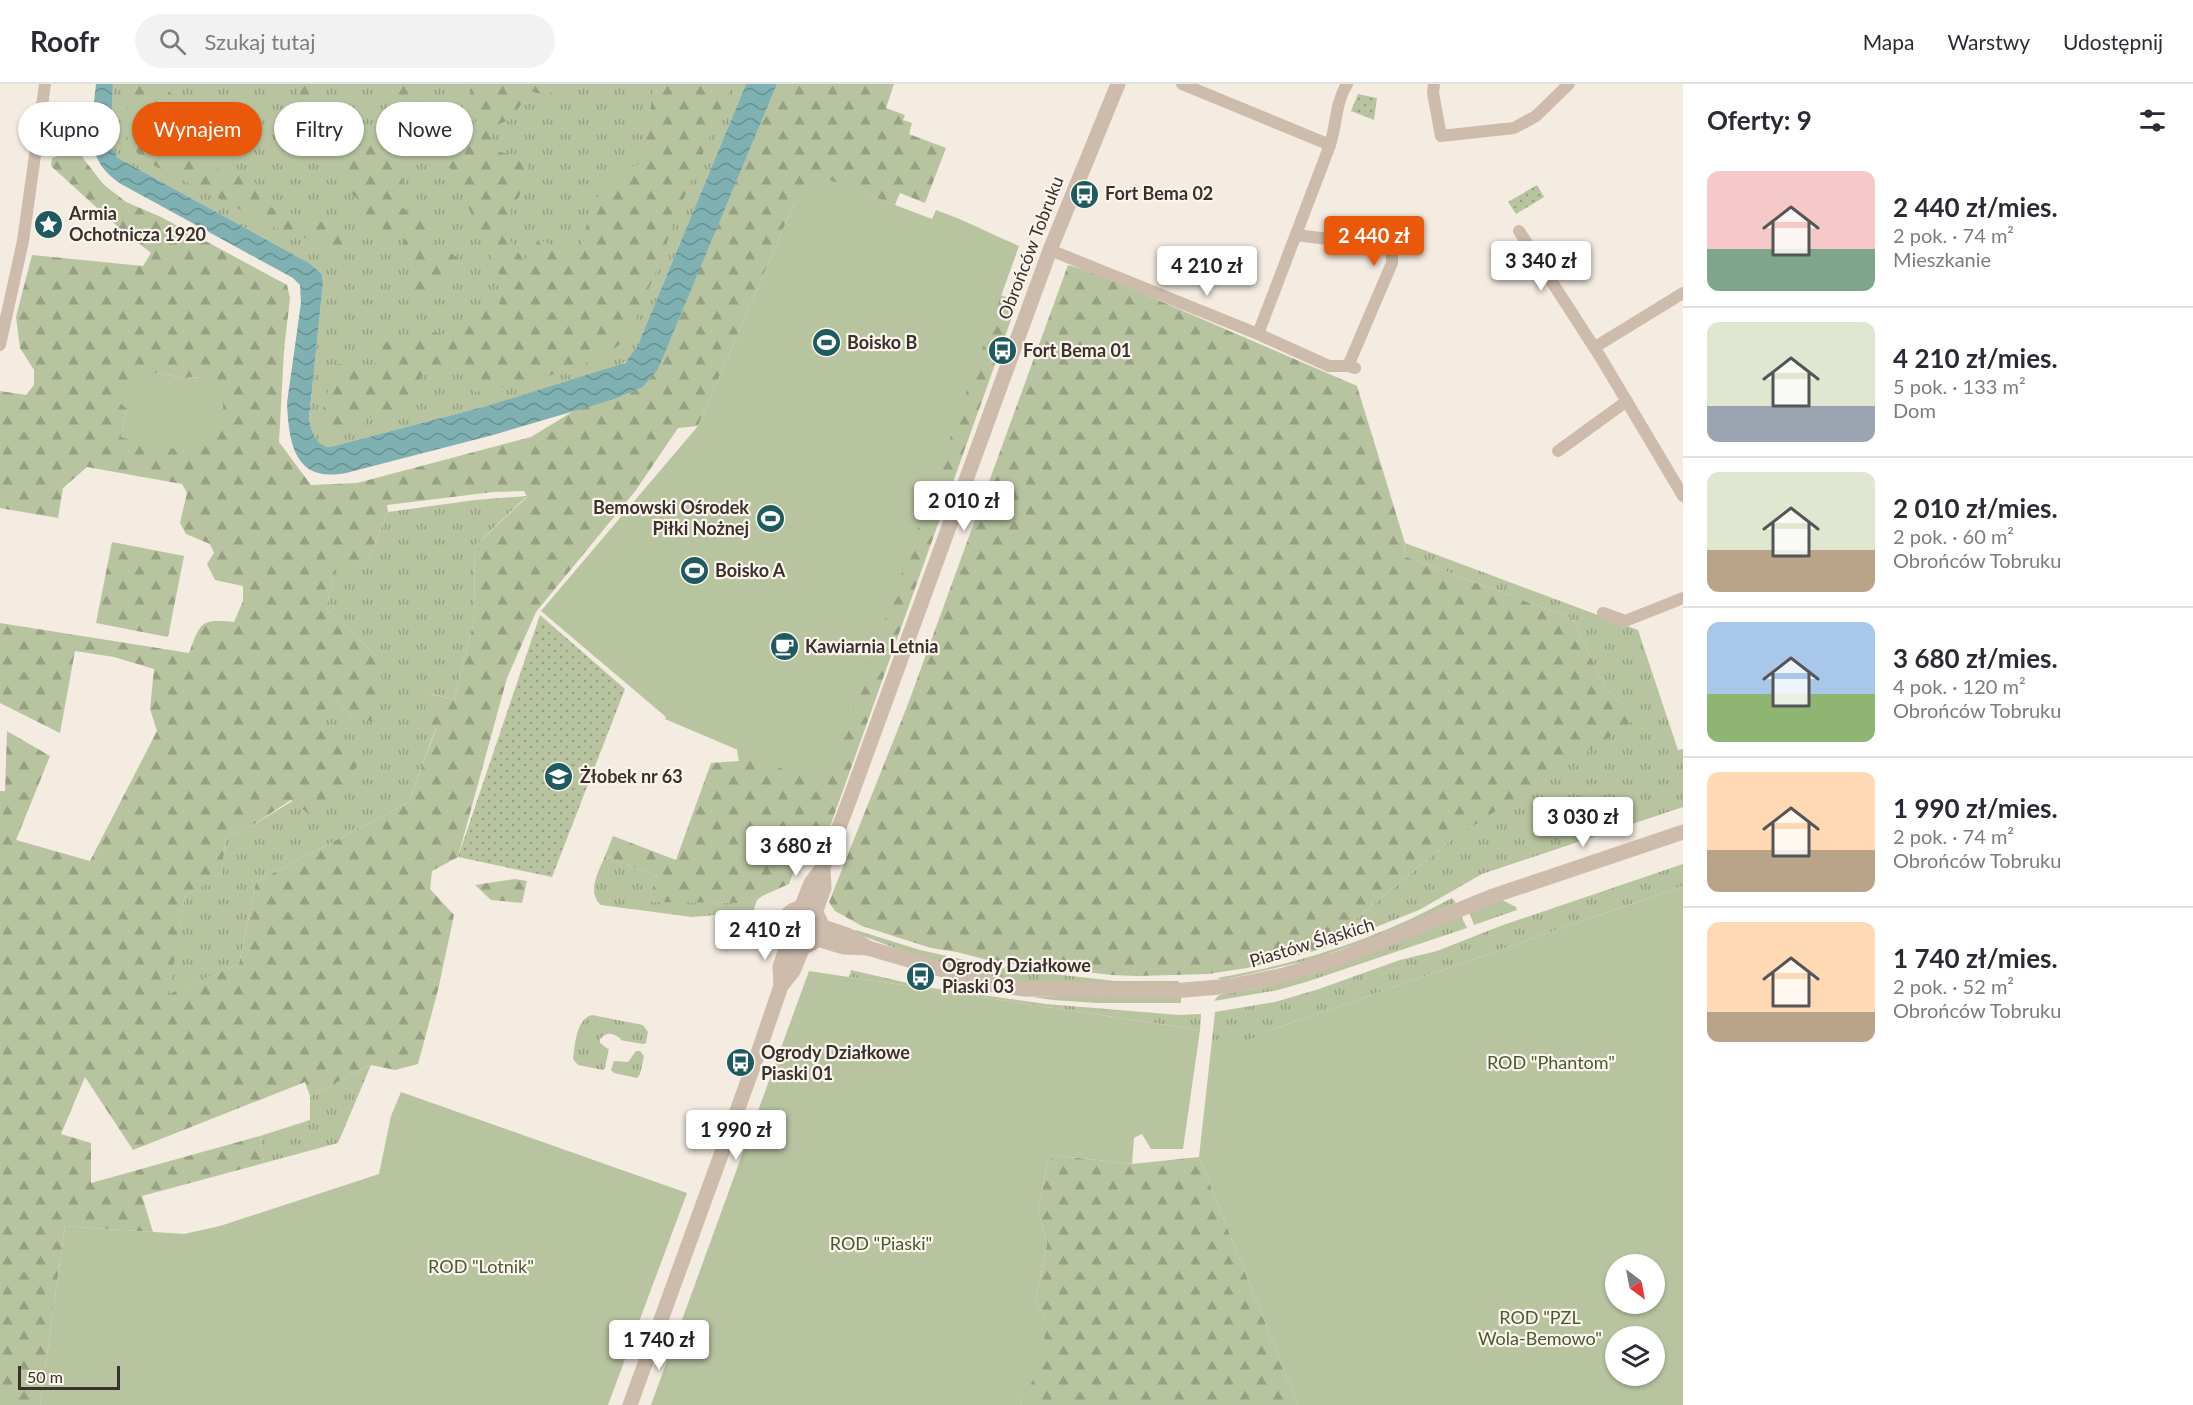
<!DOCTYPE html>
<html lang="pl">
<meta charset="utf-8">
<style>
:root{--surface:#fff;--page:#f2f2f3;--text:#2b2b33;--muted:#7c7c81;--line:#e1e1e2;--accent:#ea580c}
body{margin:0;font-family:Lato,sans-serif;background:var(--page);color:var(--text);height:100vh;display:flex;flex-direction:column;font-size:22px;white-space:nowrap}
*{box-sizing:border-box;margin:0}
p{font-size:20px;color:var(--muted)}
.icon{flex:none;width:33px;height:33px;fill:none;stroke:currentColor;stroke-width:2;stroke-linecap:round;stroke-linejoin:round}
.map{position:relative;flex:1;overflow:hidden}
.details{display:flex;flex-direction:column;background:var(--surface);width:510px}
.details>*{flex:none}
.top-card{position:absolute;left:18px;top:18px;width:570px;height:54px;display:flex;gap:12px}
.needle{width:39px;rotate:148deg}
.tools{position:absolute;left:1605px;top:1170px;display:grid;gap:12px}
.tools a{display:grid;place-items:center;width:60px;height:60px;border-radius:50%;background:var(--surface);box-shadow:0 2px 4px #0004;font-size:30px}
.scale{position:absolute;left:18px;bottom:15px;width:102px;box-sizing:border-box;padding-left:6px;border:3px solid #3b302b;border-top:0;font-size:16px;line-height:21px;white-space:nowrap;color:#3b302b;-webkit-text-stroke:4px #fbf5ee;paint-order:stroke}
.price{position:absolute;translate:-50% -51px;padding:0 14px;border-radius:6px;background:#fff;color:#222;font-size:20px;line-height:39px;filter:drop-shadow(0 2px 3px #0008)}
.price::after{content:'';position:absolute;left:50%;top:36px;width:18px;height:14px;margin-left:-9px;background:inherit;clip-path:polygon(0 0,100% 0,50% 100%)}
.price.current{background:var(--accent);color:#fff}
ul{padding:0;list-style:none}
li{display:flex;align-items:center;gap:18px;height:150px;padding:0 24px}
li+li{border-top:2px solid var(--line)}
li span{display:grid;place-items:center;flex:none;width:168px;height:120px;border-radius:12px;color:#555}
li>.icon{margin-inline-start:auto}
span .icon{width:72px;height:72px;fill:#fffc;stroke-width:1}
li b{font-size:26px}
h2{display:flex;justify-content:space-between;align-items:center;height:72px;padding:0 24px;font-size:26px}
.pill{padding:0 21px;border-radius:27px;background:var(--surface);box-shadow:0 2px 4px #0004;font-size:21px;line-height:54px}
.pill.current{background:var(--accent);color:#fff}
header{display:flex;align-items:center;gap:36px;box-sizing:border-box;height:84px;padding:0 30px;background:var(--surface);border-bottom:2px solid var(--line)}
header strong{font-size:28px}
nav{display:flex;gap:33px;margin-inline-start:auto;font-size:21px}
.search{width:420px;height:54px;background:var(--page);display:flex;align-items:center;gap:15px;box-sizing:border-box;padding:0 21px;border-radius:33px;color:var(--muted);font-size:22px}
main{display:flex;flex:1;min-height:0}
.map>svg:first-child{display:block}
.grass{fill:url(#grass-tufts)}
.forest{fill:url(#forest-firs);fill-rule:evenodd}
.park{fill:url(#park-dots)}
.garden{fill:#b8c4a0;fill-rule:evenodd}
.water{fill:url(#water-waves)}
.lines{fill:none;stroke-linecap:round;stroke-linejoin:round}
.minor{stroke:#cdbbac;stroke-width:12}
.tertiary{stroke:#cdbbac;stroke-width:15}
.labels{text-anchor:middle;stroke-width:4.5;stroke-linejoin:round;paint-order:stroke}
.poi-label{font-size:18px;font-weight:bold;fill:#3b302b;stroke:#fbf5ee;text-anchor:start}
.street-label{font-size:18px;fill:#3b302b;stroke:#fbf5ee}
.park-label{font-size:18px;fill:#4a5a2e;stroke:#fbf5ee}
</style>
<header>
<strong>Roofr</strong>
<div class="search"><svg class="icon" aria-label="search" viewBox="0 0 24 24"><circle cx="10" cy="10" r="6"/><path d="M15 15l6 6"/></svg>Szukaj tutaj</div>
<nav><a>Mapa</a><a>Warstwy</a><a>Udostępnij</a></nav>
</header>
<main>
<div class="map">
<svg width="1683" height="1321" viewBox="0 0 1683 1321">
<defs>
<pattern id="grass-tufts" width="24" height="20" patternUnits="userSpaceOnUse" patternTransform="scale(1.5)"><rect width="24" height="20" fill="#b8c4a0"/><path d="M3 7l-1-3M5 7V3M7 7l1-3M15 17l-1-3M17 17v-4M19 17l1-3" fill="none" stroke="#97a083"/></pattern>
<pattern id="forest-firs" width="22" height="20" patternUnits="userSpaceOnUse" patternTransform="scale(1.5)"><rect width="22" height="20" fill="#b8c4a0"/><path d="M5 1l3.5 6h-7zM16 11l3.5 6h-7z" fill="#97a083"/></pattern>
<pattern id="park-dots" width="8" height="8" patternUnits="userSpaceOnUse" patternTransform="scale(1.5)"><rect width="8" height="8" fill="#b8c4a0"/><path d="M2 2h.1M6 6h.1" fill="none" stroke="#97a083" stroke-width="1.8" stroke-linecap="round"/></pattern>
<pattern id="water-waves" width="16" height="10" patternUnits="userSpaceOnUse" patternTransform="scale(1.5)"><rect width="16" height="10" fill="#7fb0b2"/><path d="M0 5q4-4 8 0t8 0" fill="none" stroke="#699091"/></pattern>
</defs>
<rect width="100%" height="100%" fill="#f4ebe1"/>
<g class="grass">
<path d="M 113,0 L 746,0 L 637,263 L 630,275 L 616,283 L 490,321 L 330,363 C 315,361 311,347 309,334 L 323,199 L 322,190 L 309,179 L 118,74 L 110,60 Z"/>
<polygon points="527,412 474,463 475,533 454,615 430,610 436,643 409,718 256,798 239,880 168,911 185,811 221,792 226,752 250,743 362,674 311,638 336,615 354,635 377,573 326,524 337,478 366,480 388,428 475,416"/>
<polygon points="1405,459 1638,546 1678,666 1683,665 1683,723 1482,790 1419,826 1318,866 1450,757 1623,621 1605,604 1573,535 1404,472"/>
<path d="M 605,772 L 657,792 L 649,817 L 746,819 L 765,810 L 757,816 L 753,828 L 692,833 L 601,821 C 586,808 599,787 605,772 Z"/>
<polygon points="1683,780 1683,802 1268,947 1209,983 1215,928 1275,918 1319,905 1400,876 1437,867 1503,841"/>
<path d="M 1452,814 L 1456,819 L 1373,854 L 1314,875 L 1223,896 L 1217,894 C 1299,880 1379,854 1452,814 Z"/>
<polygon points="1502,816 1516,823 1517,826 1474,841 1469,828"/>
<path d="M 1461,832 L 1467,844 L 1306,898 L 1278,906 L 1214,917 L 1218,912 L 1223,910 C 1307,899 1384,864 1461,832 Z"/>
<polygon points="856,846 920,866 1001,884 1115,897 1178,897 1180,900 1023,898 990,892 903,867 852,848"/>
<polygon points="851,886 925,903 1046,920 1179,931 1201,930 1200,946 849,893"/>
<polygon points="944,893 1018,911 1033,913 1181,913 1181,919 1097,919 1053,916 943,900"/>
<path d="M 592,931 L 643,941 L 648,948 L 646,959 L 643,960 L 620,956 L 621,955 C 613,949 607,947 600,955 L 600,959 L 608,965 L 609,964 L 605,984 L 603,986 L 578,981 L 573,975 C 575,961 576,935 592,931 Z"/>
<polygon points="636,967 640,967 644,972 640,990 637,994 614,989 611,986 614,977 628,978"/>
<polygon points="371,981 338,1059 264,1079 260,1052 310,1036 310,1012"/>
</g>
<g class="forest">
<polygon points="139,0 169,0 167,4 182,25 177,40 219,86 248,86 270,123 325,139 351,153 349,169 276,144 143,76 126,56 127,24"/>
<path d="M 298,0 L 323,0 L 325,2 L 315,25 L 292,48 C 286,32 298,17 298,0 Z"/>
<path d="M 399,0 L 418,0 L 413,14 L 427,21 C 435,57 435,62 403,81 L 401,123 L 428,140 L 420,158 L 438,161 L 458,174 L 458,186 L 431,212 L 416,221 L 413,180 L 402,165 L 407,148 L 369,147 L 363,140 L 362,119 L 352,110 L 355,98 L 341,95 L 336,85 L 339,69 C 358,71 364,69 375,53 L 390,50 L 400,38 L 400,23 L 395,16 Z"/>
<path d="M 471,0 L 557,0 L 549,12 L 529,7 L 512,35 L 491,43 L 494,66 L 514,72 L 529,79 L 519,113 L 512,121 L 507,151 L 524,177 L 539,155 L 558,165 L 581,162 C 592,124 596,94 639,80 L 649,43 L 653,0 L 732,0 L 671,145 C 664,172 652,197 641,222 C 637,232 633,243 628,252 C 607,282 510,303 474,308 L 470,283 L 424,281 L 414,316 L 397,332 L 377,332 L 366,334 L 364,341 L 351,346 L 326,341 L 323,325 L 336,280 L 374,281 L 383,256 L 408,268 L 415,246 L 449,251 L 462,239 L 467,230 L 497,225 L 505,203 L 466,118 L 456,88 L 435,75 L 466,42 L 477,37 L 468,22 Z"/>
<path d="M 777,0 L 894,0 L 886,24 L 905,31 L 903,36 L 912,39 L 909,50 L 946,64 L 925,119 L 900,109 L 895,121 L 816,92 L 804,124 L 794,120 L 698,342 L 678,344 L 636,406 L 536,528 L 507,594 L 458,773 L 432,787 L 430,805 L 454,831 L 438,906 L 418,980 L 395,986 L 371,981 L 310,1012 L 305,998 L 133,1066 L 85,993 L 61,1050 L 91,1059 L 91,1099 L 260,1052 L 264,1079 L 142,1112 L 153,1148 L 65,1142 L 40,1321 L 0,1321 L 0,707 L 5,707 L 7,647 L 50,672 L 16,756 L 90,777 L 157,647 L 150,625 L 154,585 L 114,573 L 75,567 L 60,649 L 0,619 L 0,539 L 189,569 C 201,538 200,535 234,538 L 243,517 L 243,502 L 215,496 L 207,480 L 214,469 L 210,460 L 186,450 L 180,439 L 187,409 L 182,400 L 87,383 L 63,404 L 58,434 L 0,424 L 0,307 L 26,311 L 34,301 L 34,286 L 20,264 L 16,233 L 32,171 L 143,182 L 151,169 L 117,142 L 51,82 L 52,74 L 64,70 L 71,48 L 78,44 L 83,74 L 103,100 L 126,118 L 161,133 L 287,201 L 290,214 L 284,266 L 279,358 L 311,401 L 357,399 L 531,353 L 577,325 L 615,315 L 643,303 L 658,284 ZM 156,289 L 184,294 L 201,293 L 121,353 L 127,325 ZM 524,407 L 527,413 L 474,463 L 475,533 L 454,615 L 429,610 L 421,640 L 436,644 L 409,718 L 256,798 L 239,880 L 169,910 L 185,811 L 221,793 L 226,752 L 250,743 L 291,716 L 318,737 L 363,674 L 312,638 L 336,615 L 354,635 L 371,637 L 383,601 L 377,573 L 326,524 L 337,479 L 366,480 L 388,428 L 387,421 L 493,408 Z"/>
<polygon points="1068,181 1095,189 1357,302 1405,459 1404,472 1573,535 1605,604 1623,621 1641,632 1450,757 1318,866 1247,884 1208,890 1136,892 1112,891 995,878 957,868 931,864 862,842 835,827 829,818 908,620"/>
<polygon points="991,209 1018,216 826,754 807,751 789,800 746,819 648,818 657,792 605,772 613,752 676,776 711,679 739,677 736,660"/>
<polygon points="112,458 184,472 168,553 96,539"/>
<polygon points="515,795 527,797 522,819 491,816 475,801"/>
<polygon points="1053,1071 1132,1080 1199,1073 1298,1321 1020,1321 1045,1233 1035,1219 1047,1160 1038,1126 1048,1078"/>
</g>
<g class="park">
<polygon points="1358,10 1377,14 1374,36 1351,27"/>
<polygon points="1537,101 1544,113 1516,130 1508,118"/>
<polygon points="540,531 625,605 552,793 458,773"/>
</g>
<g class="garden">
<path d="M 816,91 L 932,135 L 936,126 C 965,136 991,150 1019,162 L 825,703 L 665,635 L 666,633 L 541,527 L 698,342 L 794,120 L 804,123 Z"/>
<path d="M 156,289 L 184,294 L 201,293 L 220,302 C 239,379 170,370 121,353 L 127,325 L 118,317 L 127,300 Z"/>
<path d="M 1683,802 L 1683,1321 L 1298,1321 L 1199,1073 L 1209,983 L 1215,972 L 1268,947 ZM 1616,1180 L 1654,1180 L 1654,1220 L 1616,1220 ZM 1616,1252 L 1654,1252 L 1654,1292 L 1616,1292 Z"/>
<polygon points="809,887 1200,946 1183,1065 1151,1065 1142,1050 1134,1054 1132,1080 1053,1071 1048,1078 1038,1126 1047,1160 1035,1219 1045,1233 1047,1241 1038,1288 1021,1316 1020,1321 651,1321"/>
<polygon points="401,1008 687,1109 608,1321 40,1321 65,1142 184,1150 220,1142 379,1090 391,1032"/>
</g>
<path class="water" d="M 96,0 L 113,0 L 110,60 L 118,74 L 309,179 L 322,190 L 323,199 L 309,334 C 311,347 315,361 330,363 L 490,321 L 625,279 L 637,263 L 746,0 L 777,0 L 658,285 L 643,303 L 615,315 L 493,351 L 346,389 C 295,399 289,361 287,319 L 301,219 L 300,201 L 293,194 L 121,100 C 81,73 92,41 96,0 Z"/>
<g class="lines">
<g class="minor">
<polyline points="1182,0 1330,61"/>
<polyline points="1434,0 1433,9 1441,52 1514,44 1536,32 1569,0"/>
<polyline points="1519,147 1601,274 1683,412"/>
<path d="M 1296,151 L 1385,162 C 1393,166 1392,171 1392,179 L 1348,282"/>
<polyline points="1050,166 1258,250 1329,282 1348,282 1355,284"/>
<polyline points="1391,167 1399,163 1405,164"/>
<path d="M 1258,250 L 1330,61 C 1337,39 1335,20 1347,0"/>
<polyline points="0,261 23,157 45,0"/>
<polyline points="1595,263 1683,209"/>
<polyline points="1558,367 1627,317"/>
<polyline points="1603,529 1625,537 1683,514"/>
</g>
<g class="tertiary">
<circle cx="802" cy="843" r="19"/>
<polyline points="801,824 811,799 823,783 845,728 1050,166 1118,0"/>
<polyline points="815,829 824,804 823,783"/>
<polyline points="821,842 847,851 868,864"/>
<polyline points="817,855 844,863 868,864 991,900 1024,905 1173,907 1231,902 1284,891 1341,874 1493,812 1683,748"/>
<polyline points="781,902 793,887 803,863"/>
<polyline points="630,1321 757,972 781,902 780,883 788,858"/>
</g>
</g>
<defs>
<symbol id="bus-disc" viewBox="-11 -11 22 22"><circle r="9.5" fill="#1f5a5e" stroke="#fbf5ee"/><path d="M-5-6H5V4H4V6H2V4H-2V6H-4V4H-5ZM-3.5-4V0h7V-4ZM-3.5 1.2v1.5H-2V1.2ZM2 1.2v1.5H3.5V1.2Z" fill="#fff"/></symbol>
<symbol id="sight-disc" viewBox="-11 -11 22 22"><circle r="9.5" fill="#1f5a5e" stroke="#fbf5ee"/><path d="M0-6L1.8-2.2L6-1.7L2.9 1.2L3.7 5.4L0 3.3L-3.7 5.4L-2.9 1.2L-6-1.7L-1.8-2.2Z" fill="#fff"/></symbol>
<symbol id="stadium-disc" viewBox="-11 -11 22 22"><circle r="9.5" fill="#1f5a5e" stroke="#fbf5ee"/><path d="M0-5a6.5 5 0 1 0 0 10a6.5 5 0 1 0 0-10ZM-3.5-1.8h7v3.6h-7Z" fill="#fff"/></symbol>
<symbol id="cafe-disc" viewBox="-11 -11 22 22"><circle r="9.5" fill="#1f5a5e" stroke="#fbf5ee"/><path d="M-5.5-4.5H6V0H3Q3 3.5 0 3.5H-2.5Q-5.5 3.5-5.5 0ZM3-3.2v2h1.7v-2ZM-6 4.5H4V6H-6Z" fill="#fff"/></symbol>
<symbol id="school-disc" viewBox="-11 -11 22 22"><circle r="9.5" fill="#1f5a5e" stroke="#fbf5ee"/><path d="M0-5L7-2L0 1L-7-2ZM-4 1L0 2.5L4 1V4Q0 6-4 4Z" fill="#fff"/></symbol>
</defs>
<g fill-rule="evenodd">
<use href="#bus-disc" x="1068" y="94" width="33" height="33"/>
<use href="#sight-disc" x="32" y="124" width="33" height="33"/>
<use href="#stadium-disc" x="810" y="242" width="33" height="33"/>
<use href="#bus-disc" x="986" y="250" width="33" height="33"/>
<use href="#stadium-disc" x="754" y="418" width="33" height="33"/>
<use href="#stadium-disc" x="678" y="470" width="33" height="33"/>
<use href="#cafe-disc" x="768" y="546" width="33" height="33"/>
<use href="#school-disc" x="542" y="676" width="33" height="33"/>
<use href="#bus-disc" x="904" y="876" width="33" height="33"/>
<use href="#bus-disc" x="724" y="962" width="33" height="33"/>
</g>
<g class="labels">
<g class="poi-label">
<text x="1105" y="116">Fort Bema 02</text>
<text x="69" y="136">Armia<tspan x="69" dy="21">Ochotnicza 1920</tspan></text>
<text x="847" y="265">Boisko B</text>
<text x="1023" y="273">Fort Bema 01</text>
<text x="749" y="430" text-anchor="end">Bemowski Ośrodek<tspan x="749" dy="21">Piłki Nożnej</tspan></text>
<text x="715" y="493">Boisko A</text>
<text x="805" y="569">Kawiarnia Letnia</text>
<text x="580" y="699">Żłobek nr 63</text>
<text x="942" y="888">Ogrody Działkowe<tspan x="942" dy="21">Piaski 03</tspan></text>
<text x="761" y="975">Ogrody Działkowe<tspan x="761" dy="21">Piaski 01</tspan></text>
</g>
<g class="street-label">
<text transform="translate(1031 164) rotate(-69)" y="6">Obrońców Tobruku</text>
<text transform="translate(1312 859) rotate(-17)" y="6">Piastów Śląskich</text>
</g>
<g class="park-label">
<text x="1551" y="985">ROD "Phantom"</text>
<text x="881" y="1166">ROD "Piaski"</text>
<text x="481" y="1189">ROD "Lotnik"</text>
<text x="1540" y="1240">ROD "PZL<tspan x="1540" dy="21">Wola-Bemowo"</tspan></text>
</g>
</g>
</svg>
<div class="tools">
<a><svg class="needle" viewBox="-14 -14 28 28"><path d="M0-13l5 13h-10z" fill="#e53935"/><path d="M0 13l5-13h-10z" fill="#7c7c81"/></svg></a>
<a><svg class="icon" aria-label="layers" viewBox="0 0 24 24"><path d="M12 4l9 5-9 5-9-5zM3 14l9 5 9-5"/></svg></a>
</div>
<div class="scale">50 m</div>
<b class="price current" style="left:1374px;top:183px">2 440 zł</b>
<b class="price" style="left:1541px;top:208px">3 340 zł</b>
<b class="price" style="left:1207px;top:213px">4 210 zł</b>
<b class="price" style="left:964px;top:448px">2 010 zł</b>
<b class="price" style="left:1583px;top:764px">3 030 zł</b>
<b class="price" style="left:796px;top:793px">3 680 zł</b>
<b class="price" style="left:765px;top:877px">2 410 zł</b>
<b class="price" style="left:736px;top:1077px">1 990 zł</b>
<b class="price" style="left:659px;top:1287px">1 740 zł</b>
<div class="top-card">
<a class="pill">Kupno</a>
<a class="pill current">Wynajem</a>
<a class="pill">Filtry</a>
<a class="pill">Nowe</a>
</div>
</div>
<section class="details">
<h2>Oferty: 9<svg class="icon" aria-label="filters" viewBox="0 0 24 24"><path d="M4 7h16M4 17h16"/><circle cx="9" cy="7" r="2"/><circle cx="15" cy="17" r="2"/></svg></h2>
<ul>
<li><span style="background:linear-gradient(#f6c9c9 65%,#7fa58c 0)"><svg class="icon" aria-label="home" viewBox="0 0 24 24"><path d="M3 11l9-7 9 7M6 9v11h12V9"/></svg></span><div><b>2 440 zł/mies.</b><p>2 pok. · 74 m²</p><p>Mieszkanie</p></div></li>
<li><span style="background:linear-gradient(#dfe7d0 70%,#9aa5b1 0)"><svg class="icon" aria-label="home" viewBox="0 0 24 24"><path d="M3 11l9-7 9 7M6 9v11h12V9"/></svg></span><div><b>4 210 zł/mies.</b><p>5 pok. · 133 m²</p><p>Dom</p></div></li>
<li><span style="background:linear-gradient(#dfe7d0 65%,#b9a48a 0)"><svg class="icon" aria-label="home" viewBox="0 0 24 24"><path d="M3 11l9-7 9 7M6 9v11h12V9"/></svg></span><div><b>2 010 zł/mies.</b><p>2 pok. · 60 m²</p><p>Obrońców Tobruku</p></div></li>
<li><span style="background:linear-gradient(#a9c7e8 60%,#8fb573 0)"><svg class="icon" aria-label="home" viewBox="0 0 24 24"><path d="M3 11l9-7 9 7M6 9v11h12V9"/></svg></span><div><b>3 680 zł/mies.</b><p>4 pok. · 120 m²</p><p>Obrońców Tobruku</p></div></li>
<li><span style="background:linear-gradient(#ffd9b3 65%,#b9a48a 0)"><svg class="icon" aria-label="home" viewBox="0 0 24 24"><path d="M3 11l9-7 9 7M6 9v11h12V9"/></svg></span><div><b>1 990 zł/mies.</b><p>2 pok. · 74 m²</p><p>Obrońców Tobruku</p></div></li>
<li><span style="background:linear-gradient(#ffd9b3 75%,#b9a48a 0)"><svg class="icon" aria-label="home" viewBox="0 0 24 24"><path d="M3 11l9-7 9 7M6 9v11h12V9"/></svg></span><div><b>1 740 zł/mies.</b><p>2 pok. · 52 m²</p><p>Obrońców Tobruku</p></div></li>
</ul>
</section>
</main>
